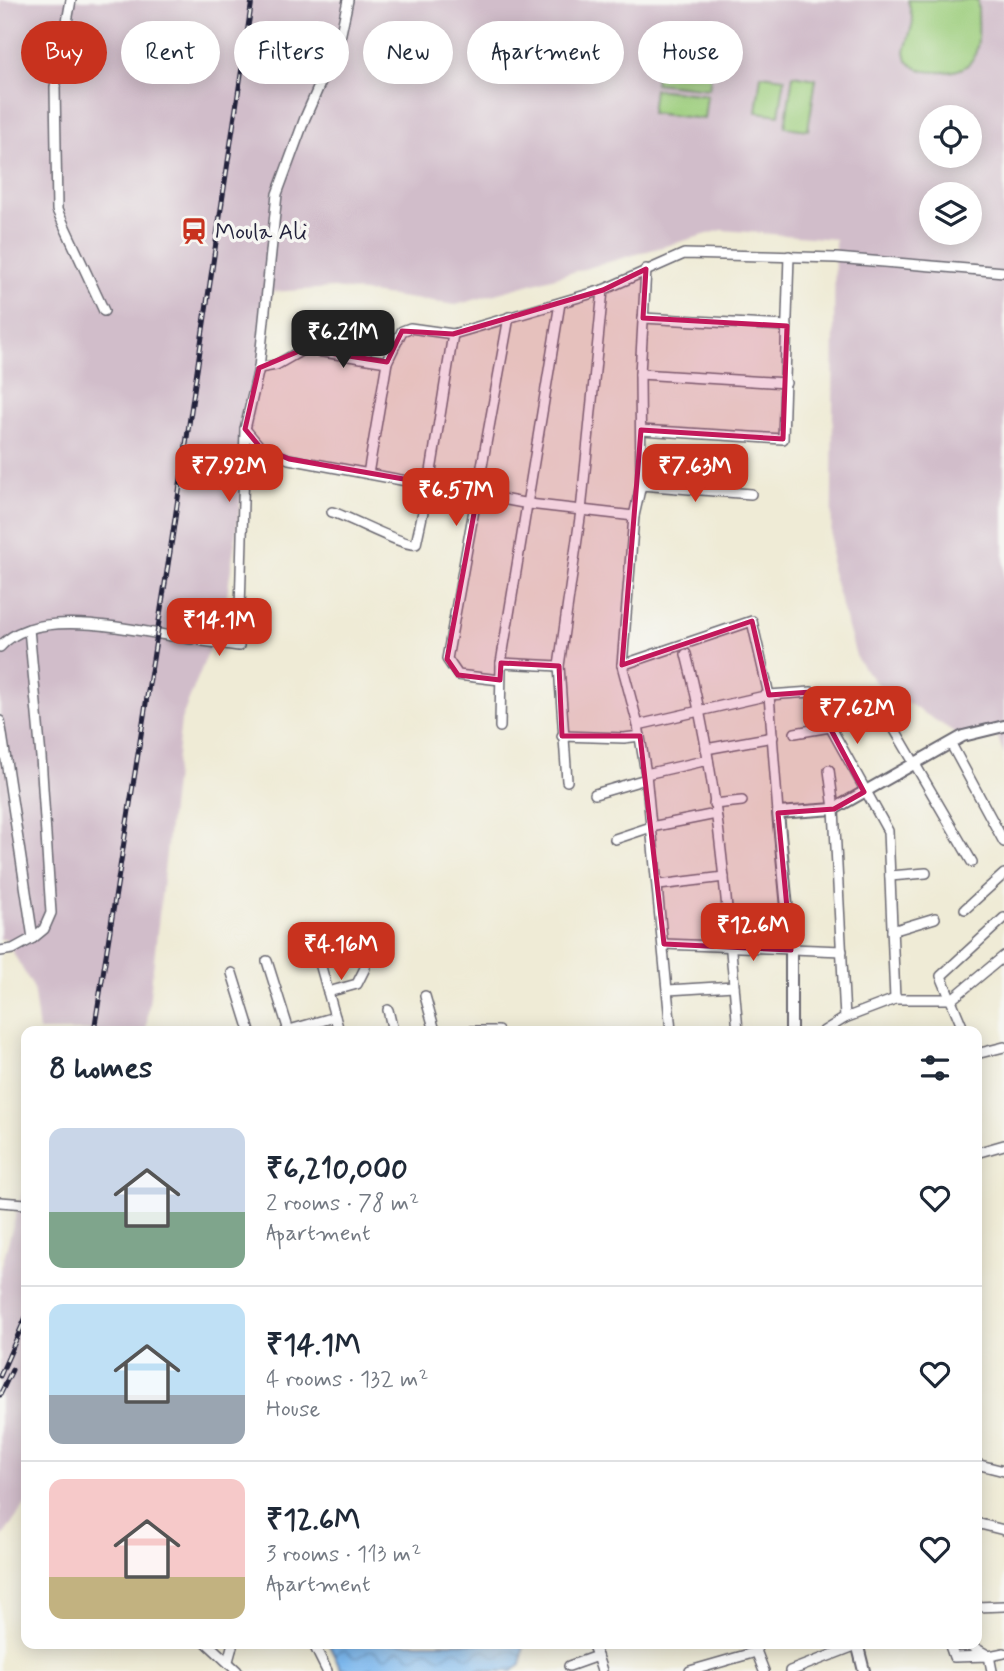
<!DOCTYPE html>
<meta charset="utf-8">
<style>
:root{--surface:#fff;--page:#f2f2f3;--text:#1f2937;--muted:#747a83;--line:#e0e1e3;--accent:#c8321e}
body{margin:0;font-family:Mynerve,sans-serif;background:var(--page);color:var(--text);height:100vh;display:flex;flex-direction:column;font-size:26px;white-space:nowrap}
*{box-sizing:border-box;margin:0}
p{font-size:23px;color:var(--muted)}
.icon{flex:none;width:38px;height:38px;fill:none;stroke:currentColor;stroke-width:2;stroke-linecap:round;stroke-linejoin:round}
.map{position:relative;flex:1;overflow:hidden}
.side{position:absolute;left:21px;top:1026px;width:961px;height:623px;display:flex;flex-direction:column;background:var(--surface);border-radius:14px;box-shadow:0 4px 18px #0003}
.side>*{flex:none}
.top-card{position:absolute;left:21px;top:21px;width:962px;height:63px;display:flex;gap:14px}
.buttons{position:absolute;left:919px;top:105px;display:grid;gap:14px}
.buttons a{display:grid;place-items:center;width:63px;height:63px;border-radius:50%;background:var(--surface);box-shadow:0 4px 18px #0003;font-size:35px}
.price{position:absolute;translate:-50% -60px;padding:0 16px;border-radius:14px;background:var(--accent);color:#fff;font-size:23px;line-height:46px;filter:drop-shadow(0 2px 4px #0008)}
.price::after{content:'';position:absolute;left:50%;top:42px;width:21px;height:16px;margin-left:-10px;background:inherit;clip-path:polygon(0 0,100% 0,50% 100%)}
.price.on{background:#222;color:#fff}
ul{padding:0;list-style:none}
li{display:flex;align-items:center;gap:21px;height:175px;padding:0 28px}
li+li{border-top:2px solid var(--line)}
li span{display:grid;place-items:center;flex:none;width:196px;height:140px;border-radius:14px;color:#555}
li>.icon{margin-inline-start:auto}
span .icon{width:84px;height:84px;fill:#fffc;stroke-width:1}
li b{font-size:30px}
h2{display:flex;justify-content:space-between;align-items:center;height:84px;padding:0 28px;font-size:30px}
.chip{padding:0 24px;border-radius:32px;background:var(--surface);box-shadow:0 4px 18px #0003;font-size:24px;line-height:63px}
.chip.on{background:var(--accent);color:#fff}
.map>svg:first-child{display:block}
.industrial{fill:#d1bdca;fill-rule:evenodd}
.green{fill:#9dce7d;stroke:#60785c;stroke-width:2}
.water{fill:url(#water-waves);stroke:#506e96;stroke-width:2}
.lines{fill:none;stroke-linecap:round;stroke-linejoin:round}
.minor-casing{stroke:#6a6871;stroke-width:12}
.tertiary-casing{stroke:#6a6871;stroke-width:14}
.minor{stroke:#fff;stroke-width:9}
.tertiary{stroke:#fff;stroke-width:10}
.rail-casing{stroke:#22223b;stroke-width:5}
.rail{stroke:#f6f6f2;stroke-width:2.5;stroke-dasharray:8;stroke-linecap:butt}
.marked{fill:#c2185b;fill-opacity:0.2;stroke:#c2185b;stroke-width:5;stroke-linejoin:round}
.labels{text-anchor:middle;stroke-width:7;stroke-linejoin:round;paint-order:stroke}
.poi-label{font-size:23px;fill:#22223b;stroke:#f6f6f2;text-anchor:start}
</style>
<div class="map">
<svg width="1004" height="1671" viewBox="0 0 1004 1671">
<defs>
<pattern id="water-waves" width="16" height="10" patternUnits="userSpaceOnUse" patternTransform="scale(1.75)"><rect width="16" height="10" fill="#7db9f0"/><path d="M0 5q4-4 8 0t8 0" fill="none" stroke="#6696c4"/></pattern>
</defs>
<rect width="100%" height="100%" fill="#f6f6f2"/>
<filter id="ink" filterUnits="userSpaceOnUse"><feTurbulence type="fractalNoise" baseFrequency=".0143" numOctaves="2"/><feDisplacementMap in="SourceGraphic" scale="14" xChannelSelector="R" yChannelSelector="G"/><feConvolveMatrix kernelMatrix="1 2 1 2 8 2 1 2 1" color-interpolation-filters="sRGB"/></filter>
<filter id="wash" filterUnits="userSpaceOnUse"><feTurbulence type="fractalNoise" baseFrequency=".00686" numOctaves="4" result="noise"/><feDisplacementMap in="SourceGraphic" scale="28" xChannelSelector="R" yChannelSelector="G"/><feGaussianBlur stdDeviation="1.57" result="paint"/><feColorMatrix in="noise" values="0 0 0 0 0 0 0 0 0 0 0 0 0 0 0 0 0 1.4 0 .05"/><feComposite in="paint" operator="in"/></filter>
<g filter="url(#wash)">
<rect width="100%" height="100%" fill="#efebd6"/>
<g class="industrial">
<path d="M 0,0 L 1004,0 L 1004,755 L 996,731 L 959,735 L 876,683 L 857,659 L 831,569 L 835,239 L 722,230 L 456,305 L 334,288 L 271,292 L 225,610 L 181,720 L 146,1031 L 39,1031 L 33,987 L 5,939 L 0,939 ZM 931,117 L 970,117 L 970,156 L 931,156 ZM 931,194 L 970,194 L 970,233 L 931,233 Z"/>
<polygon points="25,1184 26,1504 0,1540 0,1271"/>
</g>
<g class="green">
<path d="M 908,0 L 978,0 C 977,34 987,72 943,72 C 926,72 920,72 907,61 L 905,51 L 913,22 Z"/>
<polygon points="659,58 712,65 709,89 655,83"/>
<polygon points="761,75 785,78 779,115 756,112"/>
<polygon points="793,75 816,79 808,130 785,127"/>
<polygon points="654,89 707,95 704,119 651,113"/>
</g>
<polygon class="water" points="328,1643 524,1643 521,1665 512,1671 342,1671"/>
</g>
<g filter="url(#ink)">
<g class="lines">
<defs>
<g id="minor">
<polyline points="71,0 55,87 57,210 104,311"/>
<polyline points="646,269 640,374 641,485 634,516 622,665 638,725 646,774 671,1031"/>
<polyline points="643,318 787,326"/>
<polyline points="304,349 310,323"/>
<polyline points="259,368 276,365 304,349 387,362"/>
<polyline points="640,374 786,383"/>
<polyline points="245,429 260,447 289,459 529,504 634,516"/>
<polyline points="641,430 783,439 789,256"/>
<polyline points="368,474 387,362 402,331 410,328 453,334 603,290 684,254 836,258 1004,272"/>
<polyline points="641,485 751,494"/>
<path d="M 332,512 C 350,517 404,547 416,544 L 429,484 L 453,334"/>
<polyline points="29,629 41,757 51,913 44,929 33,938"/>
<polyline points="203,641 239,646 245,429 259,368 277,194 305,118 340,38 348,0"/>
<path d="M 0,647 C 37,603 141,633 191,639"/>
<path d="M 686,654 C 718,776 727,905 738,1031"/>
<polyline points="501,663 559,666"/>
<polyline points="622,665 752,621 769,695 778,813"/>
<polyline points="500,680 458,675 447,659 509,317"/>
<polyline points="881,706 972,862"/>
<polyline points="0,721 33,938 13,949 0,951"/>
<polyline points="638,725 769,695 811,692 888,831 895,999"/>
<polyline points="500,727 501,663 560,303"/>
<polyline points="795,733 830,727"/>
<polyline points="562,736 624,738 640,736"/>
<polyline points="951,744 1004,842"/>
<polyline points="706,749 773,737"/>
<polyline points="829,770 834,809 845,1018"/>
<polyline points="646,774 708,760"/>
<polyline points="567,781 559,666 581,511 603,290"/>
<polyline points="595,794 646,779"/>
<polyline points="714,804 742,801"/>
<polyline points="615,839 651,827 716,814"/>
<polyline points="890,876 926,873"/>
<polyline points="659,885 724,877"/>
<polyline points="965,909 1004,874"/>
<polyline points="892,931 935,918"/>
<polyline points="314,942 339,1031"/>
<polyline points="664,944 842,951"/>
<polyline points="267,961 289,1031"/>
<polyline points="232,973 250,1031"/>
<polyline points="668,990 734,986"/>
<polyline points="328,992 357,984 365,968"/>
<polyline points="425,996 435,1031"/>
<polyline points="388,1010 393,1031"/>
<polyline points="286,1031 335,1017"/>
<polyline points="467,1031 498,1031"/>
<polyline points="824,1031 845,1018 895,999 952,999 1004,956"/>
<polyline points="964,1031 941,976 1004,918"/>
<polyline points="976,1054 1004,1047"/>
<polyline points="976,1153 1004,1145"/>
<polyline points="0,1202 26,1204"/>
<polyline points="976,1464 1004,1471"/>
<polyline points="976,1523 1004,1530"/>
<polyline points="976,1607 1004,1606"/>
<polyline points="207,1643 237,1671"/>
<polyline points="313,1643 327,1671"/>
<polyline points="592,1643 597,1656"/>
<polyline points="753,1643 764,1671"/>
<polyline points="949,1643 954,1657 989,1656 992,1671"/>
<polyline points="966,1643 989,1656 1004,1653"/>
<polyline points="228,1661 233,1643"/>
<polyline points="569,1666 597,1656 602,1671"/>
<polyline points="690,1671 756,1652"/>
<polyline points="790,1671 857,1645"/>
</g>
<g id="tertiary">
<polyline points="791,1031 791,950 778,813 834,809 963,736 1004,726"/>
<polyline points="857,1643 864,1671"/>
</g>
</defs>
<use href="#minor" class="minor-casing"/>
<use href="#tertiary" class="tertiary-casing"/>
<use href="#minor" class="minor"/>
<use href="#tertiary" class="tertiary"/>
<defs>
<g id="rail">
<polyline points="94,1031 170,552 252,0"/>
<polyline points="0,1376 26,1317"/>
<polyline points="0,1395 12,1370"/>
</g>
</defs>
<use href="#rail" class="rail-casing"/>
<use href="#rail" class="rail"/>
</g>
</g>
<path class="marked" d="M 646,269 L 643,318 L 787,326 L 783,439 L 641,430 L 622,665 L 752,621 L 769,695 L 811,692 L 864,792 L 834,809 L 778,813 L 791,950 L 664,944 L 640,736 L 562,736 L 559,666 L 501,663 L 500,680 L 458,675 L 447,659 L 478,492 L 289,459 L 260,447 L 245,429 L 259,368 L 304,349 L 387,362 L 402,331 L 453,334 L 603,290 Z"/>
<defs>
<symbol id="station-bare" viewBox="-9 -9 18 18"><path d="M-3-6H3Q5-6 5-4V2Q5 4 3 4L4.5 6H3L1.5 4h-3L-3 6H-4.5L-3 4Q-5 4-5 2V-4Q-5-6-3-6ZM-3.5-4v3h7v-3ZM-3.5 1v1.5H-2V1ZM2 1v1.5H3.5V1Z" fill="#c8321e" stroke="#f6f6f2" stroke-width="2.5" paint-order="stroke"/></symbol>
</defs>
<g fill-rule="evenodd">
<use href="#station-bare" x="175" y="212" width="38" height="38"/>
</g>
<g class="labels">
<g class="poi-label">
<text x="215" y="239">Moula Ali</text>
</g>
</g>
</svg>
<div class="buttons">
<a><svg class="icon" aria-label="locate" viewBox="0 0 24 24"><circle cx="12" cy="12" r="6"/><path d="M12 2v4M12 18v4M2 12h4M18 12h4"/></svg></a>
<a><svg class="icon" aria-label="layers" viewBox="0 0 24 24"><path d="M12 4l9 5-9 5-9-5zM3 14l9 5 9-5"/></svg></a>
</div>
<b class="price on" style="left:343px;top:370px">₹6.21M</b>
<b class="price" style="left:229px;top:504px">₹7.92M</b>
<b class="price" style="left:695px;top:504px">₹7.63M</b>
<b class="price" style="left:456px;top:528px">₹6.57M</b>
<b class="price" style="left:219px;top:658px">₹14.1M</b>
<b class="price" style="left:857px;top:746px">₹7.62M</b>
<b class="price" style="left:753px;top:963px">₹12.6M</b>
<b class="price" style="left:341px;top:982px">₹4.16M</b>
<div class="top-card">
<a class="chip on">Buy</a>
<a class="chip">Rent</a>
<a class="chip">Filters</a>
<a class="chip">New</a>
<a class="chip">Apartment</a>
<a class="chip">House</a>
</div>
<section class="side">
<h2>8 homes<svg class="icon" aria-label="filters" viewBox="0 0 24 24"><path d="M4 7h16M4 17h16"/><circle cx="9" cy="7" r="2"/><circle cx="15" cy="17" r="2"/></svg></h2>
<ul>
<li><span style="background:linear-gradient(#c9d6e8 60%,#7fa58c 0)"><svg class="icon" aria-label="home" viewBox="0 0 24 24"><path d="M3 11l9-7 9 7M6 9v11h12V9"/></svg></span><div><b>₹6,210,000</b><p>2 rooms · 78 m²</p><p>Apartment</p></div><svg class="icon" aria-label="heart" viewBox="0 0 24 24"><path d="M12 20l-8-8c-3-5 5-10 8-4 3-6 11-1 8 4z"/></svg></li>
<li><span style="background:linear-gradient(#bfe0f5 65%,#9aa5b1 0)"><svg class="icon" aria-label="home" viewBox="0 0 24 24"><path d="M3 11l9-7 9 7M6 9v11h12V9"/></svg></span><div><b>₹14.1M</b><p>4 rooms · 132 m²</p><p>House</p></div><svg class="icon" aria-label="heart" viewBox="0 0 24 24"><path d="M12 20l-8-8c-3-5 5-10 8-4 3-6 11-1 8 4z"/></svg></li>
<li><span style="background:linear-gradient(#f6c9c9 70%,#c2b280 0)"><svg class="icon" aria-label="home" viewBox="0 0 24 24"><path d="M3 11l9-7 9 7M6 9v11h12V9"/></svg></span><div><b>₹12.6M</b><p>3 rooms · 113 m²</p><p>Apartment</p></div><svg class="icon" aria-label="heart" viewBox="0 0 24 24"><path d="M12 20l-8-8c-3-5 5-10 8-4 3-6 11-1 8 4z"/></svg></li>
</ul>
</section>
</div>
